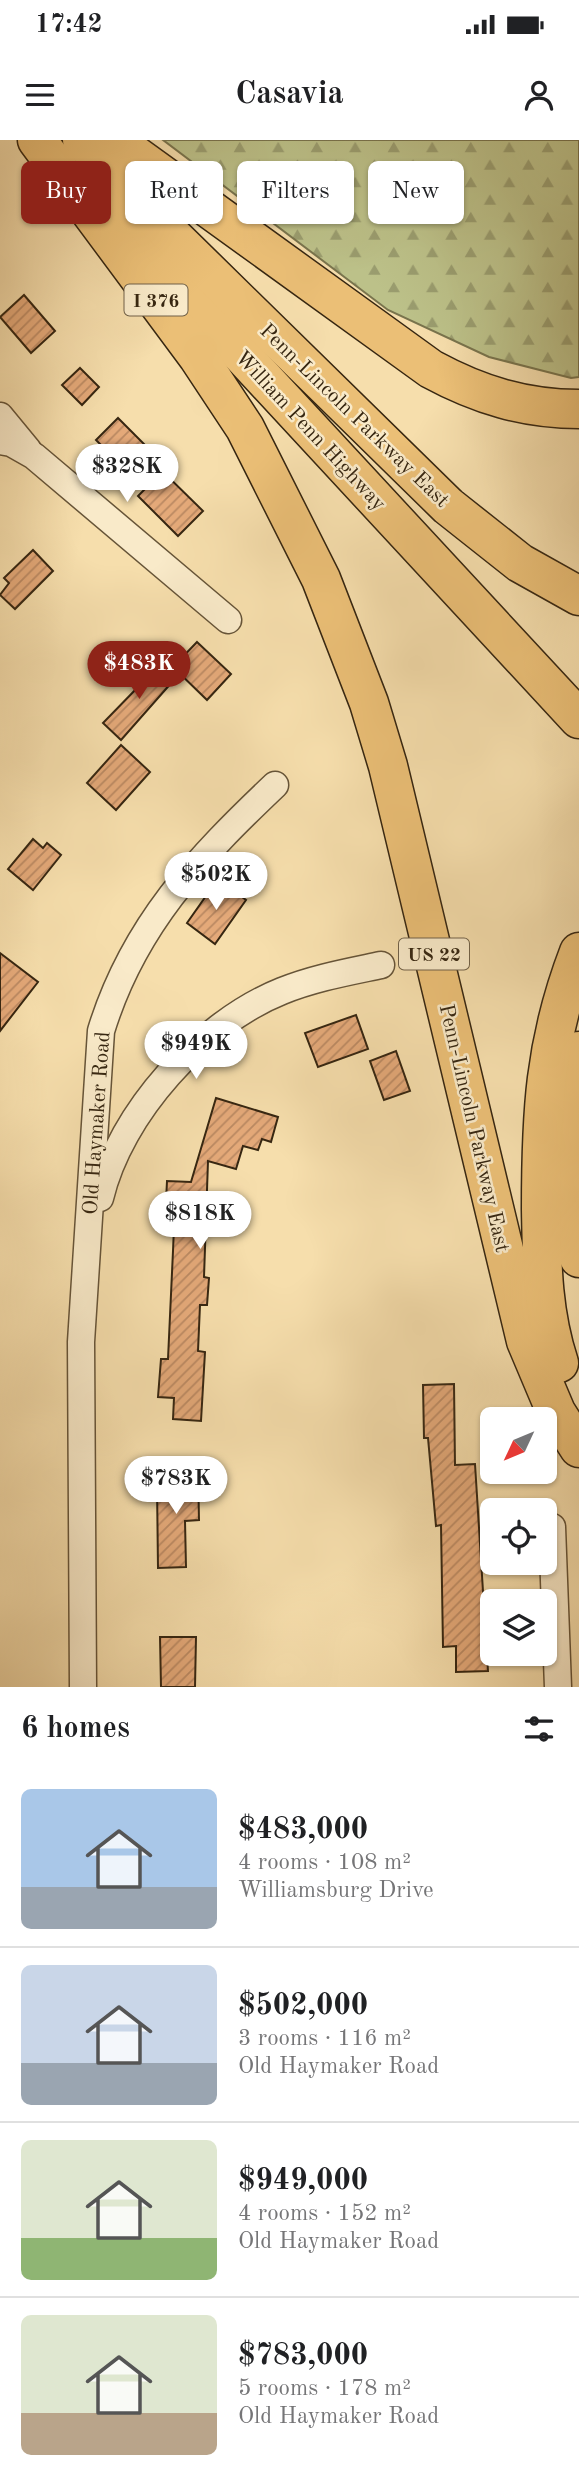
<!DOCTYPE html>
<meta charset="utf-8">
<style>
:root{--surface:#fff;--page:#f6f6f6;--text:#202124;--muted:#757577;--line:#e0e0e0;--accent:#8f2418}
body{margin:0;font-family:"Old Standard TT",serif;background:var(--page);color:var(--text);height:100vh;display:flex;flex-direction:column;font-size:26px;white-space:nowrap}
*{box-sizing:border-box;margin:0}
p{font-size:23px;color:var(--muted)}
.icon{flex:none;width:38px;height:38px;fill:none;stroke:currentColor;stroke-width:2;stroke-linecap:round;stroke-linejoin:round}
.map{position:relative;height:1547px;overflow:hidden}
.panel{display:flex;flex-direction:column;background:var(--surface);flex:1}
.panel>*{flex:none}
.guide{position:absolute;left:21px;top:21px;width:537px;height:63px;display:flex;gap:14px}
.needle{width:46px;rotate:226deg}
.tools{position:absolute;left:480px;top:1267px;display:grid;gap:14px}
.tools a{display:grid;place-items:center;width:77px;height:77px;border-radius:10px;background:var(--surface);box-shadow:0 2px 5px #0004;font-size:35px}
.price{position:absolute;translate:-50% -60px;padding:0 16px;border-radius:24px;background:#fff;color:#222;font-size:23px;line-height:46px;filter:drop-shadow(0 2px 4px #0008)}
.price::after{content:'';position:absolute;left:50%;top:42px;width:21px;height:16px;margin-left:-10px;background:inherit;clip-path:polygon(0 0,100% 0,50% 100%)}
.price.selected{background:var(--accent);color:#fff}
ul{padding:0;list-style:none}
li{display:flex;align-items:center;gap:21px;height:175px;padding:0 21px}
li+li{border-top:2px solid var(--line)}
li span{display:grid;place-items:center;flex:none;width:196px;height:140px;border-radius:10px;color:#555}
li>.icon{margin-inline-start:auto}
span .icon{width:84px;height:84px;fill:#fffc;stroke-width:1}
li b{font-size:30px}
h2{display:flex;justify-content:space-between;align-items:center;height:84px;padding:0 21px;font-size:30px}
.chip{padding:0 24px;border-radius:10px;background:var(--surface);box-shadow:0 2px 5px #0004;font-size:24px;line-height:63px}
.chip.selected{background:var(--accent);color:#fff}
.status{display:flex;justify-content:space-between;align-items:center;height:49px;padding:0 35px;background:var(--surface);direction:ltr}
.status svg{height:19px;fill:currentColor}
header{display:flex;justify-content:space-between;align-items:center;height:91px;padding:0 21px;background:var(--surface);font-size:32px;font-weight:700}
.map>svg:first-child{display:block}
.forest{fill:url(#forest-firs);stroke:#79744d;stroke-width:2}
.building{fill:url(#building-hatch);stroke:#362611;stroke-width:2}
.lines{fill:none;stroke-linecap:round;stroke-linejoin:round}
.minor-casing{stroke:#665438;stroke-width:29}
.trunk-casing{stroke:#362611;stroke-width:41}
.motorway-casing{stroke:#362611;stroke-width:41}
.minor{stroke:#f9eac9;stroke-width:26}
.trunk{stroke:#ebbf76;stroke-width:38}
.motorway{stroke:#ebbf76;stroke-width:38}
.labels{text-anchor:middle;stroke-width:5;stroke-linejoin:round;paint-order:stroke}
.shield{fill:#f9eac9;stroke:#706148;stroke-width:2}
.shield-label{font-size:19px;font-weight:bold;fill:#362611}
.street-label{font-size:21px;fill:#362611;stroke:#f9eac9}
</style>
<div class="status"><b>17:42</b><svg viewBox="0 0 49 12"><path d="M0 12V9h3v3zM5 12V6h3v6zM10 12V3h3v9zM15 12V0h3v12zM26 1h20v11H26zM47 4h2v5h-2z"/></svg></div>
<header><svg class="icon" aria-label="menu" viewBox="0 0 24 24"><path d="M4 6h16M4 12h16M4 18h16"/></svg>Casavia<svg class="icon" aria-label="person" viewBox="0 0 24 24"><circle cx="12" cy="8" r="4"/><path d="M4 21q1-7 8-7t8 7"/></svg></header>
<div class="map">
<svg width="579" height="1547" viewBox="0 0 579 1547">
<defs>
<pattern id="forest-firs" width="22" height="20" patternUnits="userSpaceOnUse" patternTransform="scale(1.75)"><rect width="22" height="20" fill="#bcc189"/><path d="M5 1l3.5 6h-7zM16 11l3.5 6h-7z" fill="#9a9d6f"/></pattern>
<pattern id="building-hatch" width="6" height="6" patternUnits="userSpaceOnUse" patternTransform="scale(1.75)"><rect width="6" height="6" fill="#e4a979"/><path d="M-1 1l2-2M0 6l6-6M5 7l2-2" fill="none" stroke="#ba8962"/></pattern>
</defs>
<rect width="100%" height="100%" fill="#f6deac"/>
<filter id="stains"><feTurbulence type="fractalNoise" baseFrequency=".00286" numOctaves="4"/><feColorMatrix values="0 0 0 0 .2 0 0 0 0 .09 0 0 0 0 .02 0 0 0 .5 -.17"/></filter>
<radialGradient id="worn" r=".72"><stop offset=".6" stop-color="#630" stop-opacity="0"/><stop offset="1" stop-color="#630" stop-opacity=".3"/></radialGradient>
<polygon class="forest" points="163,0 579,0 579,237 571,238 489,217 388,170"/>
<g class="building">
<polygon points="24,155 55,191 31,213 0,177"/>
<polygon points="80,228 99,247 82,265 62,245"/>
<polygon points="118,278 157,317 153,322 203,371 178,396 138,356 145,349 96,300"/>
<polygon points="33,410 53,431 15,469 0,455 9,443 4,438"/>
<polygon points="197,502 231,534 207,560 173,527"/>
<polygon points="153,522 173,541 121,600 103,583 140,545 135,541"/>
<polygon points="121,605 150,632 116,670 87,643"/>
<polygon points="33,699 43,708 47,703 61,715 33,750 8,729"/>
<polygon points="218,739 246,760 215,804 187,783"/>
<polygon points="0,813 38,842 0,891"/>
<polygon points="356,875 368,909 318,927 305,893"/>
<polygon points="396,911 410,951 384,960 370,921"/>
<polygon points="216,958 278,977 271,1002 262,999 258,1010 243,1006 236,1029 208,1021 204,1137 209,1138 207,1165 200,1165 198,1211 205,1212 201,1281 173,1279 174,1258 158,1257 161,1219 168,1219 173,1111 175,1062 166,1062 167,1041 191,1042"/>
<polygon points="454,1244 455,1325 475,1324 488,1531 456,1532 456,1506 443,1507 441,1385 436,1386 428,1298 424,1298 423,1245"/>
<polygon points="171,1328 198,1328 199,1380 185,1381 186,1427 158,1428 157,1346 171,1346"/>
<polygon points="160,1497 196,1497 195,1547 161,1547"/>
</g>
<g class="lines">
<defs>
<g id="minor">
<polyline points="0,276 28,310"/>
<polyline points="0,301 11,303 34,316 228,480"/>
<path d="M 100,1058 C 120,973 202,883 282,851 C 314,838 348,832 381,825"/>
<polyline points="552,1387 558,1547"/>
<path d="M 83,1547 L 81,1202 L 101,891 C 133,786 198,718 275,645"/>
</g>
<g id="trunk">
<polyline points="82,0 170,96"/>
<polyline points="101,63 579,579"/>
</g>
<g id="motorway">
<polyline points="37,0 198,217 245,288 321,439 369,563 388,626 526,1201 556,1272 579,1308"/>
<path d="M 114,0 L 431,229 C 479,255 525,269 579,269"/>
<polyline points="148,72 448,366 520,423 579,456"/>
<path d="M 579,911 C 568,964 567,1016 579,1068"/>
<polyline points="550,1049 579,1118"/>
<path d="M 559,1223 C 542,1172 542,1122 541,1069 C 541,974 544,903 579,812"/>
</g>
</defs>
<use href="#minor" class="minor-casing"/>
<use href="#trunk" class="trunk-casing"/>
<use href="#motorway" class="motorway-casing"/>
<use href="#minor" class="minor"/>
<use href="#trunk" class="trunk"/>
<use href="#motorway" class="motorway"/>
</g>
<g class="labels">
<g class="shield">
<rect x="124.5" y="144.5" width="63" height="31" rx="5"/>
<rect x="399" y="798.5" width="70" height="31" rx="5"/>
</g>
<g class="shield-label">
<text x="156" y="167">I 376</text>
<text x="434" y="821">US 22</text>
</g>
<g class="street-label">
<text transform="translate(355 275) rotate(44)" y="7">Penn-Lincoln Parkway East</text>
<text transform="translate(311 290) rotate(47)" y="7">William Penn Highway</text>
<text transform="translate(96 983) rotate(-86)" y="7">Old Haymaker Road</text>
<text transform="translate(475 988) rotate(77)" y="7">Penn-Lincoln Parkway East</text>
</g>
</g>
<rect width="100%" height="100%" filter="url(#stains)"/>
<rect width="100%" height="100%" fill="url(#worn)"/>
</svg>
<div class="tools">
<a><svg class="needle" viewBox="-14 -14 28 28"><path d="M0-13l5 13h-10z" fill="#e53935"/><path d="M0 13l5-13h-10z" fill="#757577"/></svg></a>
<a><svg class="icon" aria-label="locate" viewBox="0 0 24 24"><circle cx="12" cy="12" r="6"/><path d="M12 2v4M12 18v4M2 12h4M18 12h4"/></svg></a>
<a><svg class="icon" aria-label="layers" viewBox="0 0 24 24"><path d="M12 4l9 5-9 5-9-5zM3 14l9 5 9-5"/></svg></a>
</div>
<b class="price" style="left:127px;top:364px">$328K</b>
<b class="price selected" style="left:139px;top:561px">$483K</b>
<b class="price" style="left:216px;top:772px">$502K</b>
<b class="price" style="left:196px;top:941px">$949K</b>
<b class="price" style="left:200px;top:1111px">$818K</b>
<b class="price" style="left:176px;top:1376px">$783K</b>
<div class="guide">
<a class="chip selected">Buy</a>
<a class="chip">Rent</a>
<a class="chip">Filters</a>
<a class="chip">New</a>
</div>
</div>
<section class="panel">
<h2>6 homes<svg class="icon" aria-label="filters" viewBox="0 0 24 24"><path d="M4 7h16M4 17h16"/><circle cx="9" cy="7" r="2"/><circle cx="15" cy="17" r="2"/></svg></h2>
<ul>
<li><span style="background:linear-gradient(#a9c7e8 70%,#9aa5b1 0)"><svg class="icon" aria-label="home" viewBox="0 0 24 24"><path d="M3 11l9-7 9 7M6 9v11h12V9"/></svg></span><div><b>$483,000</b><p>4 rooms · 108 m²</p><p>Williamsburg Drive</p></div></li>
<li><span style="background:linear-gradient(#c9d6e8 70%,#9aa5b1 0)"><svg class="icon" aria-label="home" viewBox="0 0 24 24"><path d="M3 11l9-7 9 7M6 9v11h12V9"/></svg></span><div><b>$502,000</b><p>3 rooms · 116 m²</p><p>Old Haymaker Road</p></div></li>
<li><span style="background:linear-gradient(#dfe7d0 70%,#8fb573 0)"><svg class="icon" aria-label="home" viewBox="0 0 24 24"><path d="M3 11l9-7 9 7M6 9v11h12V9"/></svg></span><div><b>$949,000</b><p>4 rooms · 152 m²</p><p>Old Haymaker Road</p></div></li>
<li><span style="background:linear-gradient(#dfe7d0 70%,#b9a48a 0)"><svg class="icon" aria-label="home" viewBox="0 0 24 24"><path d="M3 11l9-7 9 7M6 9v11h12V9"/></svg></span><div><b>$783,000</b><p>5 rooms · 178 m²</p><p>Old Haymaker Road</p></div></li>
</ul>
</section>
